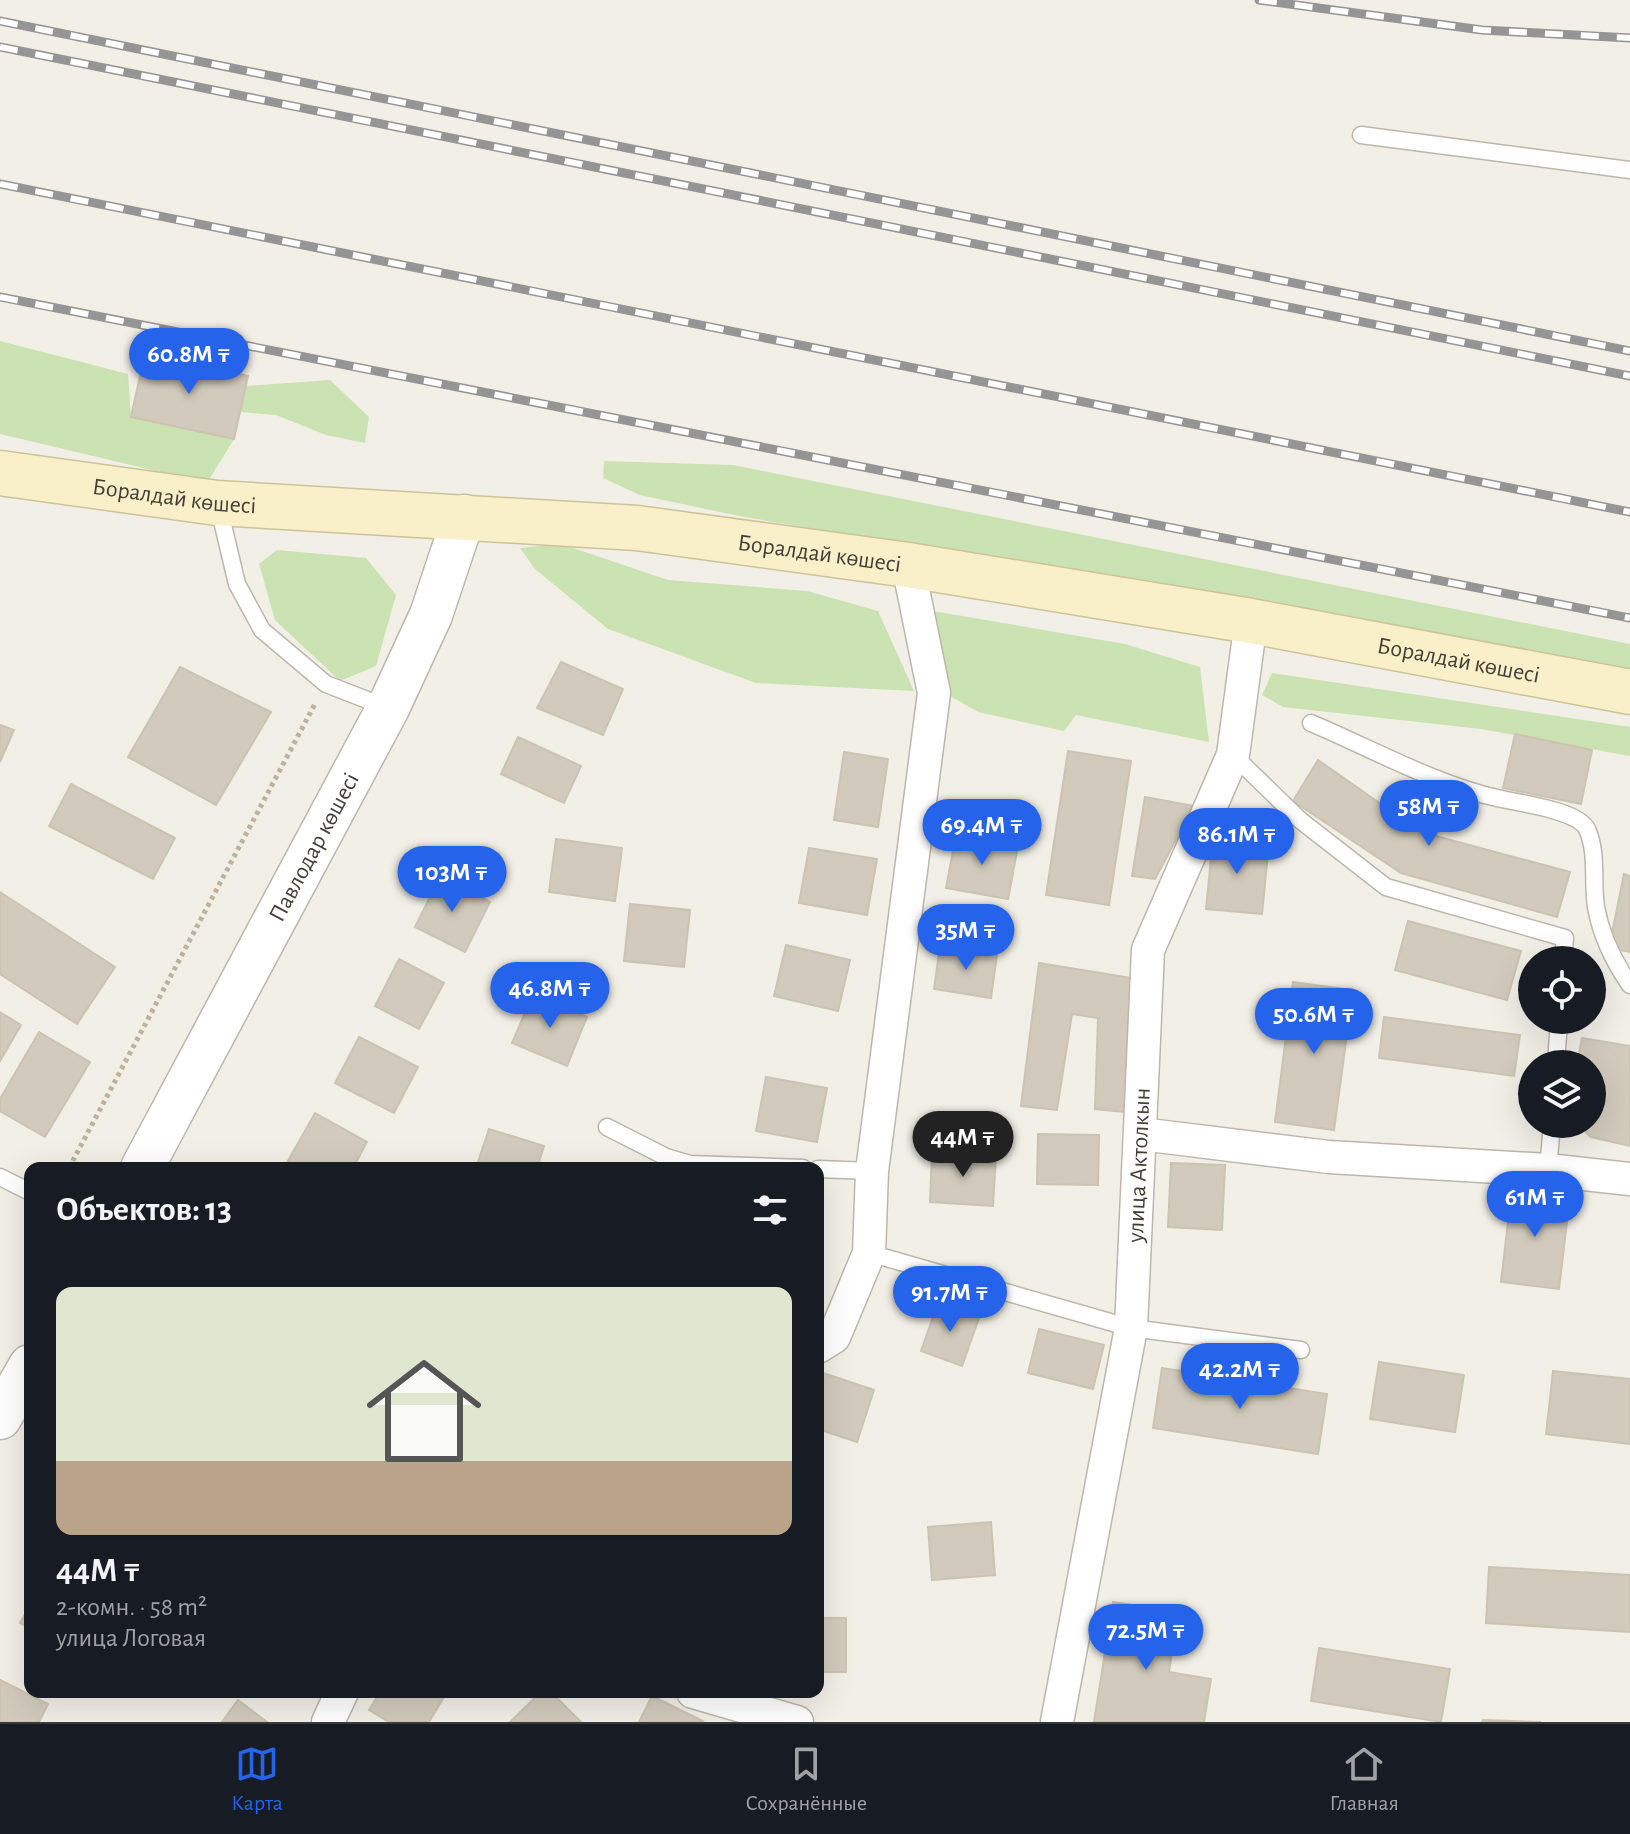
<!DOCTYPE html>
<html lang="ru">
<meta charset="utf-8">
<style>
:root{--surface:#171b24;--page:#242831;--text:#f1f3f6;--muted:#9ea1a6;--line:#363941;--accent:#2563eb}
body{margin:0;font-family:"Alegreya Sans",sans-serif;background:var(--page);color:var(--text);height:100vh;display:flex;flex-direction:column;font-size:30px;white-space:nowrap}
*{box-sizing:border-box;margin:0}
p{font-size:26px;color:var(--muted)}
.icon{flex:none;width:44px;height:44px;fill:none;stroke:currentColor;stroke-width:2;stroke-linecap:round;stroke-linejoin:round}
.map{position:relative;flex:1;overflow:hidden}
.drawer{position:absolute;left:24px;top:1162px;width:800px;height:536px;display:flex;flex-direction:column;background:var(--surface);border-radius:16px;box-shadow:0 8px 32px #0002}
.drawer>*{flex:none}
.controls{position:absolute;left:1518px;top:946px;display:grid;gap:16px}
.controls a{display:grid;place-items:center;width:88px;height:88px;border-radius:50%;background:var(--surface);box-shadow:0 8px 32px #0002;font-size:40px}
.price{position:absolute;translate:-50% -68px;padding:0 18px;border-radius:28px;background:var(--accent);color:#fff;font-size:26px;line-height:52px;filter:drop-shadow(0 2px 4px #0008)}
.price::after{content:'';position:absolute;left:50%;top:48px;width:24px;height:18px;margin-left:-12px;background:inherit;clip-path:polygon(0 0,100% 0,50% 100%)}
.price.active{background:#222;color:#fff}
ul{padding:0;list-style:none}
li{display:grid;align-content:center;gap:16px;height:424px;padding:0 32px}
li span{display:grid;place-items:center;height:248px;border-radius:16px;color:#555}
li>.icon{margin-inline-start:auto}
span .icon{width:144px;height:144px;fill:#fffc;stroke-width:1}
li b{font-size:34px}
h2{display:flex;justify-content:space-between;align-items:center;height:96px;padding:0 32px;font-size:34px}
.tab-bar{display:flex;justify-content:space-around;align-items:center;height:112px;border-top:2px solid var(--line);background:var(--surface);font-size:22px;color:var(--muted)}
.tab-bar a{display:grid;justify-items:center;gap:4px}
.tab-bar .active{color:var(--accent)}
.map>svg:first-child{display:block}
.green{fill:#cbe2b3}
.building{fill:#d2cbbd;stroke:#ccc3b1;stroke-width:2}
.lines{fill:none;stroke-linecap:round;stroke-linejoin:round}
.service-casing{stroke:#bcb7aa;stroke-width:19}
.minor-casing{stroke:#bcb7aa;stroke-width:35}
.tertiary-casing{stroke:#bcb7aa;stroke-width:45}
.secondary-casing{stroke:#cdc39a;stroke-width:47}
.path{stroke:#bdb39d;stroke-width:5;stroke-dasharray:4 4;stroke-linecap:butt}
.service{stroke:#fff;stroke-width:16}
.minor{stroke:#fff;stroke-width:32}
.tertiary{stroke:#fff;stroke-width:42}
.secondary{stroke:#f9f0c9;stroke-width:44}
.rail-casing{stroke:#959595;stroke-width:9}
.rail{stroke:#fff;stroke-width:6;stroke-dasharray:18;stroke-linecap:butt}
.labels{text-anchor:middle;stroke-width:6;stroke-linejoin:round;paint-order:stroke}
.street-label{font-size:24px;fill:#443f36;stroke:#fff}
</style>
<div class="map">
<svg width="1630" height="1722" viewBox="0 0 1630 1722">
<rect width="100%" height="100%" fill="#f2efe7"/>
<g class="green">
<polygon points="0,341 128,374 131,417 234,439 207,483 0,434"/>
<polygon points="330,380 369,417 365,443 326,435 276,415 240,412 246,386"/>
<polygon points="604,461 733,465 1630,644 1630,672 734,515 640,495 603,478"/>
<polygon points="561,544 668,580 807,591 878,611 914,691 756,683 608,629 535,569 520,548"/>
<polygon points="277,550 366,558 396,595 376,666 340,681 275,620 259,564"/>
<polygon points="933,611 1125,644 1200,667 1209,742 1076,715 1064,731 978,712 945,693 942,649"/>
<polygon points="1272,673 1630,727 1630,756 1481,729 1283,707 1262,695"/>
</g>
<g class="building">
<polygon points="145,353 248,376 234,439 131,417"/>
<polygon points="561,662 623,689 603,735 537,708"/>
<polygon points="180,667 271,712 216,805 128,757"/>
<polygon points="0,725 14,730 0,762"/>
<polygon points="1515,734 1592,750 1581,804 1503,788"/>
<polygon points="518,737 581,766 564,803 501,774"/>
<polygon points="1068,751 1131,761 1109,905 1046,895"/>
<polygon points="844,752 888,759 878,827 834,820"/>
<polygon points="1318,760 1421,832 1570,872 1557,917 1401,873 1293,801"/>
<polygon points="71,784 175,838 153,879 49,826"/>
<polygon points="1145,797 1194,806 1155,879 1132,876"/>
<polygon points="956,835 1018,846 1008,899 946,888"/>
<polygon points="1213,838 1269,844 1262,914 1206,909"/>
<polygon points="556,839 622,848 615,901 549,892"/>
<polygon points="809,848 877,859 867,915 799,903"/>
<polygon points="1624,874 1630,876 1630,952 1609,948"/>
<polygon points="440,877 490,902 465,952 415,927"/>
<polygon points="0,892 115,967 77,1024 0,974"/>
<polygon points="630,904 690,910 684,967 624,961"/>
<polygon points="1408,921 1521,951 1507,1000 1395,970"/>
<polygon points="786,945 850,960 838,1011 774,996"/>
<polygon points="940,946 997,955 991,998 934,989"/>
<polygon points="399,959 444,983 419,1029 375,1006"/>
<polygon points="1039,963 1132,978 1124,1112 1095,1109 1098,1018 1072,1014 1057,1110 1021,1106"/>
<polygon points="1293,982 1353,990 1334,1130 1275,1122"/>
<polygon points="533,994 587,1017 567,1066 512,1043"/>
<polygon points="0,1012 21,1025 0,1061"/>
<polygon points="1384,1017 1520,1035 1514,1076 1379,1058"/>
<polygon points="39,1032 90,1062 45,1137 0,1111 0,1099"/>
<polygon points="359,1037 418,1067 394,1113 335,1083"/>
<polygon points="1582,1038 1630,1046 1630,1146 1591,1137 1577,1124 1592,1124 1592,1064 1577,1064"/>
<polygon points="766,1077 827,1088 817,1142 756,1131"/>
<polygon points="315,1113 367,1142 353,1168 284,1168"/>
<polygon points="489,1129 544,1146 537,1168 476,1168"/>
<polygon points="1038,1134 1099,1135 1098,1185 1037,1184"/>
<polygon points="932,1152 996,1156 993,1206 930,1202"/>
<polygon points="1171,1163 1225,1165 1222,1230 1168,1227"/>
<polygon points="1512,1188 1570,1196 1559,1289 1501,1282"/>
<polygon points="938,1303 979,1318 962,1366 921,1351"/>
<polygon points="1039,1329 1104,1345 1093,1389 1028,1373"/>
<polygon points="1379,1362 1464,1375 1455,1432 1370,1419"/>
<polygon points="1162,1368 1327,1394 1318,1454 1153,1428"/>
<polygon points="1553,1371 1630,1379 1630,1444 1546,1434"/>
<polygon points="823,1373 874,1390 857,1442 818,1429 818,1388"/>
<polygon points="991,1522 995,1575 932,1580 928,1527"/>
<polygon points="1489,1567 1630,1575 1630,1632 1486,1623"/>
<polygon points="1113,1602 1178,1612 1169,1672 1211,1679 1204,1722 1094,1722"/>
<polygon points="30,1605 30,1629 20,1623"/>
<rect x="818" y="1618" width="28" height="54"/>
<polygon points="1319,1648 1450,1669 1441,1722 1311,1701"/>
<polygon points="0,1680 48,1704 39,1722 0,1722"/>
<polygon points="380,1692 436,1692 444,1697 429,1722 389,1722 369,1710"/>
<polygon points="541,1692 551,1692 581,1722 510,1722"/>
<polygon points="652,1696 703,1721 702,1722 639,1722"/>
<polygon points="238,1700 267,1722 222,1722"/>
<polygon points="1483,1720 1541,1722 1482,1722"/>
</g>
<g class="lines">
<defs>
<g id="service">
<polyline points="1361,135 1630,170"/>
<polyline points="218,504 237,584 262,630 326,684 388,708"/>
<path d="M 1311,723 C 1368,747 1437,785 1497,798 C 1518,803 1577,810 1587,829 C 1598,853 1592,882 1596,907 C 1601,935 1614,962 1630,985"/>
<polyline points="1233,755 1300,820 1386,887 1565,938 1563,960"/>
<polyline points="1556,1064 1559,1020"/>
<polyline points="607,1127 666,1157 690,1164 803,1168"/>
<polyline points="818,1169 872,1171"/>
<polyline points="1548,1170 1552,1124"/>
<polyline points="0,1177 30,1192"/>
<polyline points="869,1253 1131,1328 1301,1350"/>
</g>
<g id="minor">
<polyline points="1141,1134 1329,1157 1548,1170 1630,1179"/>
<polyline points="818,1347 834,1337 869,1253 872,1171 934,693 908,565"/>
<polyline points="693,1692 797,1722"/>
<polyline points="328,1722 342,1692"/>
<path id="s1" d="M 1057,1722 L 1131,1328 L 1148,950 L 1233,755 L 1251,621"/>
</g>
<g id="tertiary">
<path id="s2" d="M 142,1168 L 388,708 L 431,615 L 464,516"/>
<polyline points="0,1418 30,1366"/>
</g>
<g id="secondary">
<path id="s3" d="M 0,473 L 217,503 L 637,528 L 908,565 L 1251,621 L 1630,692"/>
</g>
</defs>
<use href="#service" class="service-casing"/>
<use href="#minor" class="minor-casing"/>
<use href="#tertiary" class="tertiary-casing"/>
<use href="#secondary" class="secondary-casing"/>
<polyline class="path" points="69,1168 316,702"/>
<use href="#service" class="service"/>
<use href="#minor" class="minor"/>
<use href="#tertiary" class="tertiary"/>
<use href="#secondary" class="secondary"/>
<defs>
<g id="rail">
<polyline points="1259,0 1482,30 1630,38"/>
<polyline points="0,21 1630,351"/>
<polyline points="0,47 1630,376"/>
<polyline points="0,184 1630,512"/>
<polyline points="0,297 1630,618"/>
</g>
</defs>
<use href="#rail" class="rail-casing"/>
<use href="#rail" class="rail"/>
</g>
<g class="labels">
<g class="street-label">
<text dy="8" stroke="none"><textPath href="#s3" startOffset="176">Боралдай көшесі</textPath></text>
<text dy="8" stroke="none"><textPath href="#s3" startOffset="824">Боралдай көшесі</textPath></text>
<text dy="8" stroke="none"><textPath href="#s3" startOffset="1472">Боралдай көшесі</textPath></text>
<text dy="8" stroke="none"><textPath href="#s2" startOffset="364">Павлодар көшесі</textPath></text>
<text dy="8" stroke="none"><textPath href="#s1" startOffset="564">улица Актолкын</textPath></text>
</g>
</g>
</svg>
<div class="controls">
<a><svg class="icon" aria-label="locate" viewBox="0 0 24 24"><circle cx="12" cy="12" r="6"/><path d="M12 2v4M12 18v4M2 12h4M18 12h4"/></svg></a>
<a><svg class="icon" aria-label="layers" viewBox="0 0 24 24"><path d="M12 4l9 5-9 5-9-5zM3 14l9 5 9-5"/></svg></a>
</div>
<b class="price" style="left:189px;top:396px">60.8M ₸</b>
<b class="price" style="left:1429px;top:848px">58M ₸</b>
<b class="price" style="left:982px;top:867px">69.4M ₸</b>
<b class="price" style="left:1237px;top:876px">86.1M ₸</b>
<b class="price" style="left:452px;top:914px">103M ₸</b>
<b class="price" style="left:966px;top:972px">35M ₸</b>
<b class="price" style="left:550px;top:1030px">46.8M ₸</b>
<b class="price" style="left:1314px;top:1056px">50.6M ₸</b>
<b class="price active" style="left:963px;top:1179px">44M ₸</b>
<b class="price" style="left:1535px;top:1239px">61M ₸</b>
<b class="price" style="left:950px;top:1334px">91.7M ₸</b>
<b class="price" style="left:1240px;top:1411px">42.2M ₸</b>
<b class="price" style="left:1146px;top:1672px">72.5M ₸</b>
<section class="drawer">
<h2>Объектов: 13<svg class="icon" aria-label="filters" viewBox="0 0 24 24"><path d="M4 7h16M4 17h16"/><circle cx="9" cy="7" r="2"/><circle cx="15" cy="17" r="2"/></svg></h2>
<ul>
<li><span style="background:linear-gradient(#dfe7d0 70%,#b9a48a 0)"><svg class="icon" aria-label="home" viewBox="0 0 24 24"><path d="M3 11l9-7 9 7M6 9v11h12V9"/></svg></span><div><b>44M ₸</b><p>2-комн. · 58 m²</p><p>улица Логовая</p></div></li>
</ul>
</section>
</div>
<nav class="tab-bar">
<a class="active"><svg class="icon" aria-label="map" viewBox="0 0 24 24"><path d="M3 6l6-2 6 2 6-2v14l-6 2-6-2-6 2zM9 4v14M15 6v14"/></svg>Карта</a>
<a><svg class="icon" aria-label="saved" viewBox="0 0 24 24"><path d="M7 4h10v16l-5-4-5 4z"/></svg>Сохранённые</a>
<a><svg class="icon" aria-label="home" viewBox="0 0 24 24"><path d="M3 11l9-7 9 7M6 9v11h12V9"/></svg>Главная</a>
</nav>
